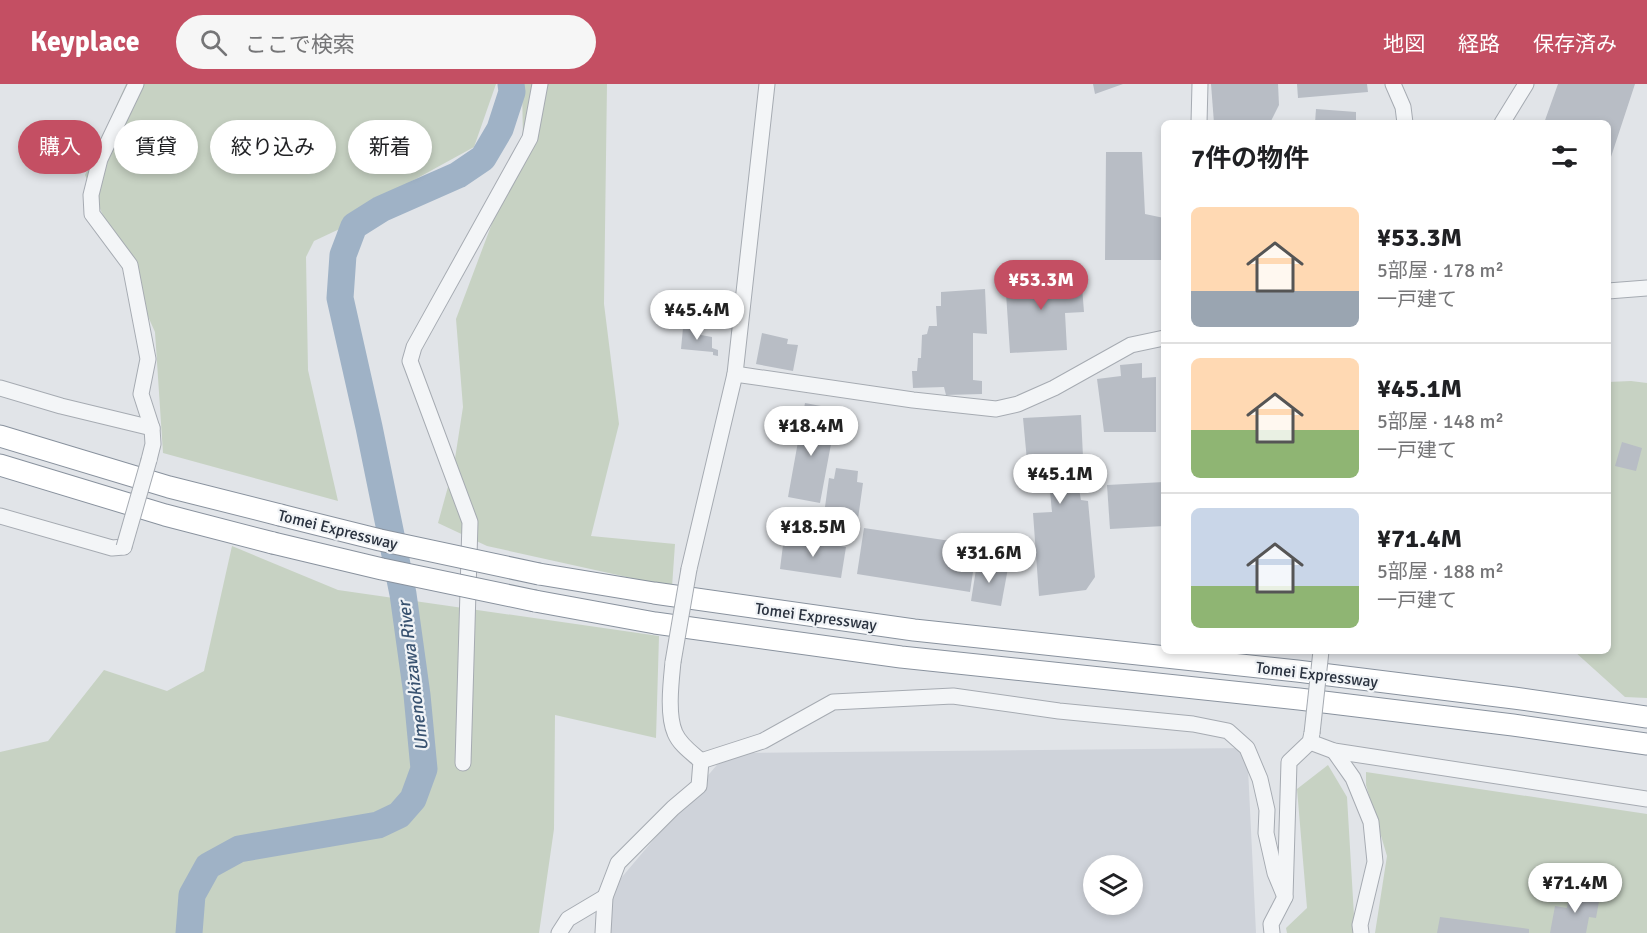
<!DOCTYPE html>
<html lang="ja">
<meta charset="utf-8">
<style>
:root{--surface:#fff;--page:#f6f6f6;--text:#202124;--muted:#757577;--line:#e0e0e0;--accent:#c44f63}
body{margin:0;font-family:Signika,"Noto Sans JP",sans-serif;background:var(--page);color:var(--text);height:100vh;display:flex;flex-direction:column;font-size:22px;white-space:nowrap}
*{box-sizing:border-box;margin:0}
p{font-size:20px;color:var(--muted)}
.icon{flex:none;width:33px;height:33px;fill:none;stroke:currentColor;stroke-width:2;stroke-linecap:round;stroke-linejoin:round}
.map{position:relative;flex:1;overflow:hidden}
.details{position:absolute;left:1161px;top:36px;width:450px;height:534px;display:flex;flex-direction:column;background:var(--surface);border-radius:9px;box-shadow:0 3px 9px #0003}
.details>*{flex:none}
.guide{position:absolute;left:18px;top:36px;width:570px;height:54px;display:flex;gap:12px}
.controls{position:absolute;left:1083px;top:771px;display:grid;gap:12px}
.controls a{display:grid;place-items:center;width:60px;height:60px;border-radius:50%;background:var(--surface);box-shadow:0 3px 9px #0003;font-size:30px}
.price{position:absolute;translate:-50% -51px;padding:0 14px;border-radius:21px;background:#fff;color:#222;font-size:20px;line-height:39px;filter:drop-shadow(0 2px 3px #0008)}
.price::after{content:'';position:absolute;left:50%;top:36px;width:18px;height:14px;margin-left:-9px;background:inherit;clip-path:polygon(0 0,100% 0,50% 100%)}
.price.current{background:var(--accent);color:#fff}
ul{padding:0;list-style:none}
li{display:flex;align-items:center;gap:18px;height:150px;padding:0 30px}
li+li{border-top:2px solid var(--line)}
li span{display:grid;place-items:center;flex:none;width:168px;height:120px;border-radius:9px;color:#555}
li>.icon{margin-inline-start:auto}
span .icon{width:72px;height:72px;fill:#fffc;stroke-width:1}
li b{font-size:26px}
h2{display:flex;justify-content:space-between;align-items:center;height:72px;padding:0 30px;font-size:26px}
.pill{padding:0 21px;border-radius:27px;background:var(--surface);box-shadow:0 3px 9px #0003;font-size:21px;line-height:54px}
.pill.current{background:var(--accent);color:#fff}
header{display:flex;align-items:center;gap:36px;box-sizing:border-box;height:84px;padding:0 30px;background:var(--accent);color:#fff}
header strong{font-size:28px}
nav{display:flex;gap:33px;margin-inline-start:auto;font-size:21px}
.search{width:420px;height:54px;background:var(--page);display:flex;align-items:center;gap:15px;box-sizing:border-box;padding:0 21px;border-radius:33px;color:var(--muted);font-size:22px}
.map>svg:first-child{display:block}
.built{fill:#cfd3da;fill-rule:evenodd}
.green{fill:#c7d2c3}
.lines{fill:none;stroke-linecap:round;stroke-linejoin:round}
.river{stroke:#9fb2c6;stroke-width:27}
.building{fill:#b8bdc5}
.minor-casing{stroke:#a6abb2;stroke-width:17}
.highway-casing{stroke:#89929e;stroke-width:23}
.minor{stroke:#f3f5f7;stroke-width:15}
.highway{stroke:#fff;stroke-width:21}
.minor-bridge-casing{stroke:#a6abb2;stroke-width:17;stroke-linecap:butt}
.highway-bridge-casing{stroke:#89929e;stroke-width:23;stroke-linecap:butt}
.minor-bridge{stroke:#f3f5f7;stroke-width:15}
.highway-bridge{stroke:#fff;stroke-width:21}
.labels{text-anchor:middle;stroke-width:4.5;stroke-linejoin:round;paint-order:stroke}
.street-label{font-size:16px;fill:#2a323f;stroke:#f0f3f6}
.water-label{font-size:18px;font-style:italic;fill:#385270;stroke:#f0f3f6}
</style>
<header>
<strong>Keyplace</strong>
<div class="search"><svg class="icon" aria-label="search" viewBox="0 0 24 24"><circle cx="10" cy="10" r="6"/><path d="M15 15l6 6"/></svg>ここで検索</div>
<nav><a>地図</a><a>経路</a><a>保存済み</a></nav>
</header>
<div class="map">
<svg width="1647" height="849" viewBox="0 0 1647 849">
<rect width="100%" height="100%" fill="#e1e4e8"/>
<path class="built" d="M 1247,664 L 1256,849 L 600,849 L 605,813 L 727,669 ZM 1094,782 L 1132,782 L 1132,820 L 1094,820 Z"/>
<g class="green">
<polygon points="126,0 496,0 474,63 383,113 348,141 314,157 306,173 308,286 338,417 163,369 155,248 85,91"/>
<polygon points="522,0 607,0 604,220 619,340 591,452 675,460 672,503 487,462 438,439 454,381 463,323 456,235 523,57"/>
<polygon points="1631,297 1647,299 1647,614 1625,613 1574,567 1608,567 1608,298"/>
<polygon points="232,462 338,506 659,552 656,654 555,631 554,745 539,849 0,849 0,668 48,657 104,586 167,607 204,587"/>
<polygon points="1328,681 1347,713 1355,849 1287,849 1286,844 1307,824 1297,705"/>
<polygon points="1366,688 1647,730 1647,849 1375,849 1387,772 1366,701"/>
</g>
<g class="lines">
<polyline class="river" points="189,849 192,811 208,782 239,765 378,741 399,731 413,715 424,685 417,611 403,510 369,343 340,214 343,171 354,142 381,125 458,91 483,74 500,45 512,8 511,0"/>
</g>
<g class="building">
<polygon points="1093,0 1123,0 1095,10"/>
<polygon points="1211,0 1278,0 1279,21 1270,39 1214,39"/>
<polygon points="1297,0 1367,0 1368,8 1298,14"/>
<polygon points="1558,0 1635,0 1608,82 1608,39 1544,39"/>
<polygon points="1316,25 1356,28 1356,39 1315,39"/>
<polygon points="1106,68 1142,68 1145,130 1164,134 1164,176 1105,176"/>
<polygon points="1081,190 1084,228 1065,229 1067,266 1010,269 1005,194"/>
<polygon points="985,205 987,250 973,249 973,296 982,297 982,310 946,311 944,303 913,304 912,287 917,287 918,274 921,274 922,251 927,250 929,242 937,242 936,222 941,222 941,208"/>
<polygon points="683,244 702,244 701,251 712,253 712,264 718,266 718,272 713,271 713,268 681,265"/>
<polygon points="762,249 788,255 787,260 798,261 793,287 756,280"/>
<polygon points="1142,279 1142,294 1156,293 1156,348 1104,348 1097,295 1121,292 1120,281"/>
<polygon points="805,319 821,322 818,342 834,344 820,419 788,413"/>
<polygon points="1081,331 1084,394 1077,394 1081,416 1088,417 1095,493 1086,506 1039,512 1033,429 1052,428 1049,397 1029,398 1023,334"/>
<polygon points="1622,358 1642,364 1636,387 1615,382"/>
<polygon points="836,384 858,387 857,398 863,399 856,449 840,446 838,457 829,456 830,453 821,452 829,394 834,395"/>
<polygon points="1164,398 1164,442 1110,445 1107,401"/>
<polygon points="864,444 977,461 970,508 857,490"/>
<polygon points="784,453 846,463 841,494 780,485"/>
<polygon points="977,479 1008,484 1001,522 971,517"/>
<polygon points="1568,788 1604,794 1603,804 1566,798"/>
<polygon points="1570,807 1600,812 1596,834 1589,833 1586,849 1550,849 1555,822 1567,824"/>
<polygon points="1440,833 1529,845 1529,849 1437,849"/>
</g>
<g class="lines">
<defs>
<g id="minor">
<polyline points="136,0 100,75 91,111 92,130 130,181 148,275 141,310 152,344 153,360 149,376"/>
<polyline points="1393,0 1403,23 1405,39"/>
<polyline points="1199,39 1200,0"/>
<polyline points="1502,39 1526,0"/>
<polyline points="1608,207 1647,204"/>
<polyline points="735,290 913,316 996,325 1018,320 1054,304 1131,261 1164,254"/>
<polyline points="0,304 61,322 152,344"/>
<polyline points="0,432 112,464 124,463"/>
<polyline points="689,485 735,290 767,0"/>
<polyline points="1310,658 1334,667 1647,715"/>
<polyline points="1334,667 1353,694 1371,738 1375,778 1360,841 1361,849"/>
<polyline points="701,677 763,657 833,618 953,612 1059,627 1193,640 1228,647 1247,664 1260,695 1267,726 1266,749 1275,789 1285,813"/>
<polyline points="463,679 470,438 410,277 414,263 530,54 540,0"/>
<polyline points="559,849 568,835 605,813"/>
<path d="M 603,849 L 605,813 L 618,779 L 673,724 L 699,702 L 701,677 C 692,669 680,661 675,649 C 667,631 671,598 673,578"/>
<polyline points="1272,849 1271,840 1285,813 1289,678 1310,658 1312,649"/>
</g>
<g id="highway">
<polyline points="0,352 169,403 280,431"/>
<polyline points="0,381 165,431 273,459"/>
<polyline points="539,490 654,509 914,546 1297,587 1514,614 1647,633"/>
<polyline points="535,517 655,539 901,573 1299,615 1513,641 1647,660"/>
</g>
</defs>
<use href="#minor" class="minor-casing"/>
<use href="#highway" class="highway-casing"/>
<use href="#minor" class="minor"/>
<use href="#highway" class="highway"/>
<defs>
<g id="minor-bridge">
<polyline points="124,463 149,376"/>
<polyline points="673,578 689,485"/>
<polyline points="1312,649 1321,567"/>
</g>
<g id="highway-bridge">
<polyline points="280,431 380,456 539,490"/>
<polyline points="273,459 382,485 535,517"/>
</g>
</defs>
<use href="#minor-bridge" class="minor-bridge-casing"/>
<use href="#highway-bridge" class="highway-bridge-casing"/>
<use href="#minor-bridge" class="minor-bridge"/>
<use href="#highway-bridge" class="highway-bridge"/>
</g>
<g class="labels">
<g class="street-label">
<text transform="translate(338 445) rotate(14)" y="6">Tomei Expressway</text>
<text transform="translate(816 532) rotate(8)" y="6">Tomei Expressway</text>
<text transform="translate(1317 590) rotate(7)" y="6">Tomei Expressway</text>
</g>
<g class="water-label">
<text transform="translate(413 592) rotate(-97)" y="6">Umenokizawa River</text>
</g>
</g>
</svg>
<div class="controls">
<a><svg class="icon" aria-label="layers" viewBox="0 0 24 24"><path d="M12 4l9 5-9 5-9-5zM3 14l9 5 9-5"/></svg></a>
</div>
<b class="price current" style="left:1041px;top:227px">¥53.3M</b>
<b class="price" style="left:697px;top:257px">¥45.4M</b>
<b class="price" style="left:811px;top:373px">¥18.4M</b>
<b class="price" style="left:1060px;top:421px">¥45.1M</b>
<b class="price" style="left:813px;top:474px">¥18.5M</b>
<b class="price" style="left:989px;top:500px">¥31.6M</b>
<b class="price" style="left:1575px;top:830px">¥71.4M</b>
<div class="guide">
<a class="pill current">購入</a>
<a class="pill">賃貸</a>
<a class="pill">絞り込み</a>
<a class="pill">新着</a>
</div>
<section class="details">
<h2>7件の物件<svg class="icon" aria-label="filters" viewBox="0 0 24 24"><path d="M4 7h16M4 17h16"/><circle cx="9" cy="7" r="2"/><circle cx="15" cy="17" r="2"/></svg></h2>
<ul>
<li><span style="background:linear-gradient(#ffd9b3 70%,#9aa5b1 0)"><svg class="icon" aria-label="home" viewBox="0 0 24 24"><path d="M3 11l9-7 9 7M6 9v11h12V9"/></svg></span><div><b>¥53.3M</b><p>5部屋 · 178 m²</p><p>一戸建て</p></div></li>
<li><span style="background:linear-gradient(#ffd9b3 60%,#8fb573 0)"><svg class="icon" aria-label="home" viewBox="0 0 24 24"><path d="M3 11l9-7 9 7M6 9v11h12V9"/></svg></span><div><b>¥45.1M</b><p>5部屋 · 148 m²</p><p>一戸建て</p></div></li>
<li><span style="background:linear-gradient(#c9d6e8 65%,#8fb573 0)"><svg class="icon" aria-label="home" viewBox="0 0 24 24"><path d="M3 11l9-7 9 7M6 9v11h12V9"/></svg></span><div><b>¥71.4M</b><p>5部屋 · 188 m²</p><p>一戸建て</p></div></li>
</ul>
</section>
</div>
